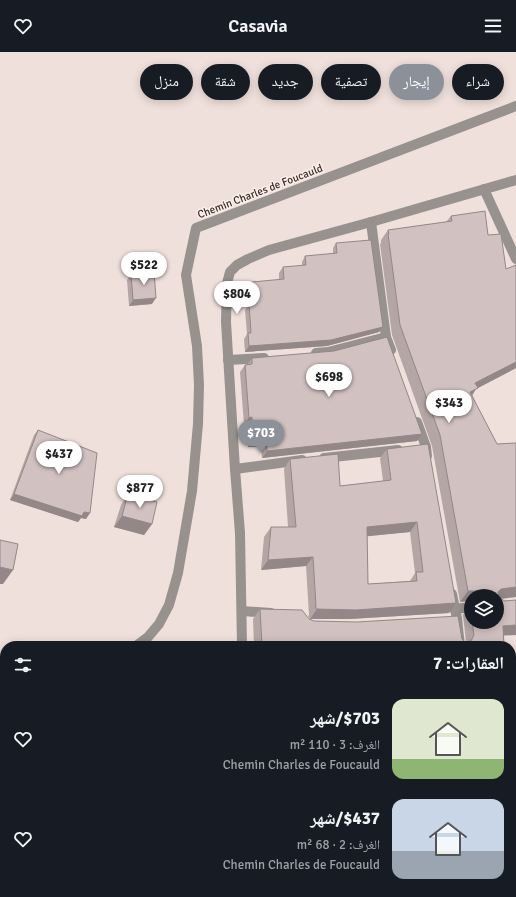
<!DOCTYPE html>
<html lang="ar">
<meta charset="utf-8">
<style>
:root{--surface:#171b24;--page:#20242c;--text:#f1f3f6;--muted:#9ea1a6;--accent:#8c9099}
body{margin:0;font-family:Signika,"Noto Naskh Arabic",sans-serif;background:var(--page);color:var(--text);direction:rtl;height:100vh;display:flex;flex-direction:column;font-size:15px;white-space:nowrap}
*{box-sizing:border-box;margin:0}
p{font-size:13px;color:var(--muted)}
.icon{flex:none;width:22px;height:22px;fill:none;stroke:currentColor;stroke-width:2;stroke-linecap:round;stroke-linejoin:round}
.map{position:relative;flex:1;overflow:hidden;direction:ltr}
.details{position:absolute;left:0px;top:589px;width:516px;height:256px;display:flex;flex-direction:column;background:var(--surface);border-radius:16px 16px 0 0;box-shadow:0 2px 10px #0003;direction:rtl}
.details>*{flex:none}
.banner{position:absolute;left:12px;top:12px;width:492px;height:36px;direction:rtl;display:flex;gap:8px}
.tools{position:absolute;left:464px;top:537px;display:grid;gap:8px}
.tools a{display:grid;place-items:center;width:40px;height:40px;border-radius:50%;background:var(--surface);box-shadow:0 2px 10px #0003;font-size:20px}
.price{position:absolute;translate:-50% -34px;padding:0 9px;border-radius:14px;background:#fff;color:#222;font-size:13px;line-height:26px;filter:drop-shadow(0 1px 2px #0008)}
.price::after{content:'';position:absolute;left:50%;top:24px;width:12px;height:9px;margin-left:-6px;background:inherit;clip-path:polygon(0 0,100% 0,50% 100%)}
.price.on{background:var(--accent);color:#fff}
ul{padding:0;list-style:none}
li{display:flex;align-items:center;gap:12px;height:100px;padding:0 12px}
li span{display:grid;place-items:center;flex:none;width:112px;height:80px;border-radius:12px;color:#555}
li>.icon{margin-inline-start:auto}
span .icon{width:48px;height:48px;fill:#fffc;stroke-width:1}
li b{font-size:17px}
h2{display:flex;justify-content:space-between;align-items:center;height:48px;padding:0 12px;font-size:17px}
.tag{padding:0 14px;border-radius:18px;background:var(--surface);box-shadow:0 2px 10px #0003;font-size:14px;line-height:36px}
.tag.on{background:var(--accent);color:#fff}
header{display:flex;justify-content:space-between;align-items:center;height:52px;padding:0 12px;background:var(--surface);font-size:18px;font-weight:600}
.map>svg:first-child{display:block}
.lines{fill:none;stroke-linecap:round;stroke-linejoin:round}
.minor{stroke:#97928e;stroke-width:10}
.wall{fill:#b5a6a6;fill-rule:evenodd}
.shaded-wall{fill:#938787}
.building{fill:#d2c1c1;stroke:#938787;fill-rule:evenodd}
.labels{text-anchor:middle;stroke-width:3;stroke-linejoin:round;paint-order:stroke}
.street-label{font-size:11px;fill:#332d2b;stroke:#feeee8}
</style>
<header><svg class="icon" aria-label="menu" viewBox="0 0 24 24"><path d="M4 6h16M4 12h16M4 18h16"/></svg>Casavia<svg class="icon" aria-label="heart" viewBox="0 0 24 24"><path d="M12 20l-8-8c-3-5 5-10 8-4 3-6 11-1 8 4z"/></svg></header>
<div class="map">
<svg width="516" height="845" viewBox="0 0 516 845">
<rect width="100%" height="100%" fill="#f0e0db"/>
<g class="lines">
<g class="minor">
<polyline points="484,137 516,207"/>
<polyline points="371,170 386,285 391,298"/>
<polyline points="316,301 328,300 386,285"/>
<polyline points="228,308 264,306"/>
<polyline points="417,370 426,395 427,404"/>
<polyline points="324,406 398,398"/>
<polyline points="235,417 302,408"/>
<polyline points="452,542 457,567 460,594"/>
<polyline points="454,557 471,555"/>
<polyline points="242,559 271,561"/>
<polyline points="136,594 148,585 159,572 169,553 178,521 192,439 198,372 199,333 197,294 186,223 196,176 516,54"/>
<polyline points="242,594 240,481 235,417 226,270 227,231 230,220 237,213 248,207 269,198 371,170 516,128"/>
<polyline points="0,627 5,626"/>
<polyline points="176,840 177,845"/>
</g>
</g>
<g class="wall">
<polygon points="451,164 488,183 506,217 516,213 516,316 476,337 472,344 497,392 516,391 516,545 500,547 505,549 516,548 516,583 504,583 504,594 254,594 253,567 260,557 309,567 314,569 462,587 465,590 466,590 463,563 470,552 471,552 471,570 497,570 497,544 471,544 460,550 432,394 392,283 380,192 381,191 381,188 388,178 446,170"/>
<polygon points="336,191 383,275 379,280 327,294 245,300 244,287 247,282 245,258 249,252 248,236 252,230 279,228 279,221 283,215 302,214 302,210 305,204 333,202 333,196"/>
<polygon points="131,222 152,252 129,254 127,228"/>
<polygon points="252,306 422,382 417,389 262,406 261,394 248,395 247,373 244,373 240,320 245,313 247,313"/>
<polygon points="38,378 86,467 81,466 78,470 10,448 34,383"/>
<path d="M 428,392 L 449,561 L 349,567 L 310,567 L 308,564 L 309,563 L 306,514 L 261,518 L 264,485 L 271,475 L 288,475 L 284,417 L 290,407 L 340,434 L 383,429 L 380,406 L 387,397 ZM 410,480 L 415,521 L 410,529 L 368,532 L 367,484 Z"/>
<polygon points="128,442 152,472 144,483 114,475 121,453"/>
<polygon points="232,840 511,840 516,845 233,845"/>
</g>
<g class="shaded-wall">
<polygon points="156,246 152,252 129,254 133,248"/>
<polygon points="383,275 379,280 327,294 245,300 249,294"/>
<polygon points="516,310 516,316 476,337 470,346 463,350 475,331"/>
<polygon points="252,365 247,373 244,373 249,366"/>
<polygon points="422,382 417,389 262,406 267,399"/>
<polygon points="266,387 261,394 248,395 253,388"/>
<polygon points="14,442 84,460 90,461 86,467 81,466 78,470 10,448"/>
<polygon points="122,464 152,472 144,483 114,475"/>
<polygon points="417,470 410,480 360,485 367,475"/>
<polygon points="313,505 306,514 261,518 268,508"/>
<polygon points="0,515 13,518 3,532 0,532"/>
<polygon points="516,535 516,545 497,547 496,544 501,537"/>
<polygon points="468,539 480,539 477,544 471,544 471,549 460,550"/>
<polygon points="456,551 449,561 349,567 310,567 317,557"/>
<polygon points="516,573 516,583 495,584 503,574"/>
<polygon points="511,713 516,713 516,722 511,723"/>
<polygon points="157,840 171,840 170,842 154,844"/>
</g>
<g class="building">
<polygon points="485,159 488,183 501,182 506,217 516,213 516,310 475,331 478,336 470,340 497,392 516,391 516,535 501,537 498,540 499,546 505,549 516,548 516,573 503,574 504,594 262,594 260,557 302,558 309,567 314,569 357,570 458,564 462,587 465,590 471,589 474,583 472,570 497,570 497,544 485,544 480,539 468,539 440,383 400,273 388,182 389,182 388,178 452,169 451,164"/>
<polygon points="371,188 383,275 331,288 249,294 248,281 251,281 249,252 254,252 252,230 284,227 283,215 306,213 305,204 337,201 336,191"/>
<polygon points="154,220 156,246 133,248 131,222"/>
<polygon points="387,285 422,382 267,399 266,387 253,388 252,365 249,366 245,313 252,312 252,306 334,299"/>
<polygon points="38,378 97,401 90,461 84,460 82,464 14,442"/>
<path d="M 428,392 L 456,551 L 356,558 L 317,557 L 315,554 L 316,554 L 313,505 L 268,508 L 271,475 L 296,475 L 290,407 L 338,402 L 340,434 L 391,428 L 387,397 ZM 417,470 L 423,520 L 416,520 L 417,529 L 368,532 L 367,475 Z"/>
<polygon points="128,442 157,450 152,472 122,464"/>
<polygon points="0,488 18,492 13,518 0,515"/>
<rect x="511" y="626" width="5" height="87"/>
<polygon points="511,782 516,782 516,845 241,845 240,840 262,840 265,841 268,840 511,840"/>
<polygon points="0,791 5,791 5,840 162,840 163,845 0,845"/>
</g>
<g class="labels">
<g class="street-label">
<text transform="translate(260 139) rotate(-21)" y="4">Chemin Charles de Foucauld</text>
</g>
</g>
</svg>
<div class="tools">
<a><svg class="icon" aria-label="layers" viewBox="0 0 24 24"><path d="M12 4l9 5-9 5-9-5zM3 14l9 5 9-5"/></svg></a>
</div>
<b class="price" style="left:144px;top:234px">$522</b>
<b class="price" style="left:237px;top:263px">$804</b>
<b class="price" style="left:329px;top:346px">$698</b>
<b class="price" style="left:449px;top:372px">$343</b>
<b class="price on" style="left:261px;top:402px">$703</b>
<b class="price" style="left:59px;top:423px">$437</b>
<b class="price" style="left:140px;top:457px">$877</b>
<div class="banner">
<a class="tag">شراء</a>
<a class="tag on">إيجار</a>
<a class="tag">تصفية</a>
<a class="tag">جديد</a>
<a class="tag">شقة</a>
<a class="tag">منزل</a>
</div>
<section class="details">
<h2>العقارات: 7<svg class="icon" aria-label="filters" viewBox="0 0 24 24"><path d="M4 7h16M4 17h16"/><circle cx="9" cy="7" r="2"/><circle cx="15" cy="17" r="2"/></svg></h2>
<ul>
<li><span style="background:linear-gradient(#dfe7d0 75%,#8fb573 0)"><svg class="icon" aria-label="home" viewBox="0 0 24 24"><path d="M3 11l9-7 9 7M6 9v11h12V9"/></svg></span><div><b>$703/شهر</b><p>الغرف: 3 · 110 m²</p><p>Chemin Charles de Foucauld</p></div><svg class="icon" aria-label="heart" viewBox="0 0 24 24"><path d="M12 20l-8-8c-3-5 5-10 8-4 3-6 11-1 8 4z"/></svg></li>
<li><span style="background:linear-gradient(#c9d6e8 65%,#9aa5b1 0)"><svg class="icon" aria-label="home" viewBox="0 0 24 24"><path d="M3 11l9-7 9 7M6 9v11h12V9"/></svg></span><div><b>$437/شهر</b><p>الغرف: 2 · 68 m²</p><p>Chemin Charles de Foucauld</p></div><svg class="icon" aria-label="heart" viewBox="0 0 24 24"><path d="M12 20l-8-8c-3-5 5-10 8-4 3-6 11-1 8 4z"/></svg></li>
</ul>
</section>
</div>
